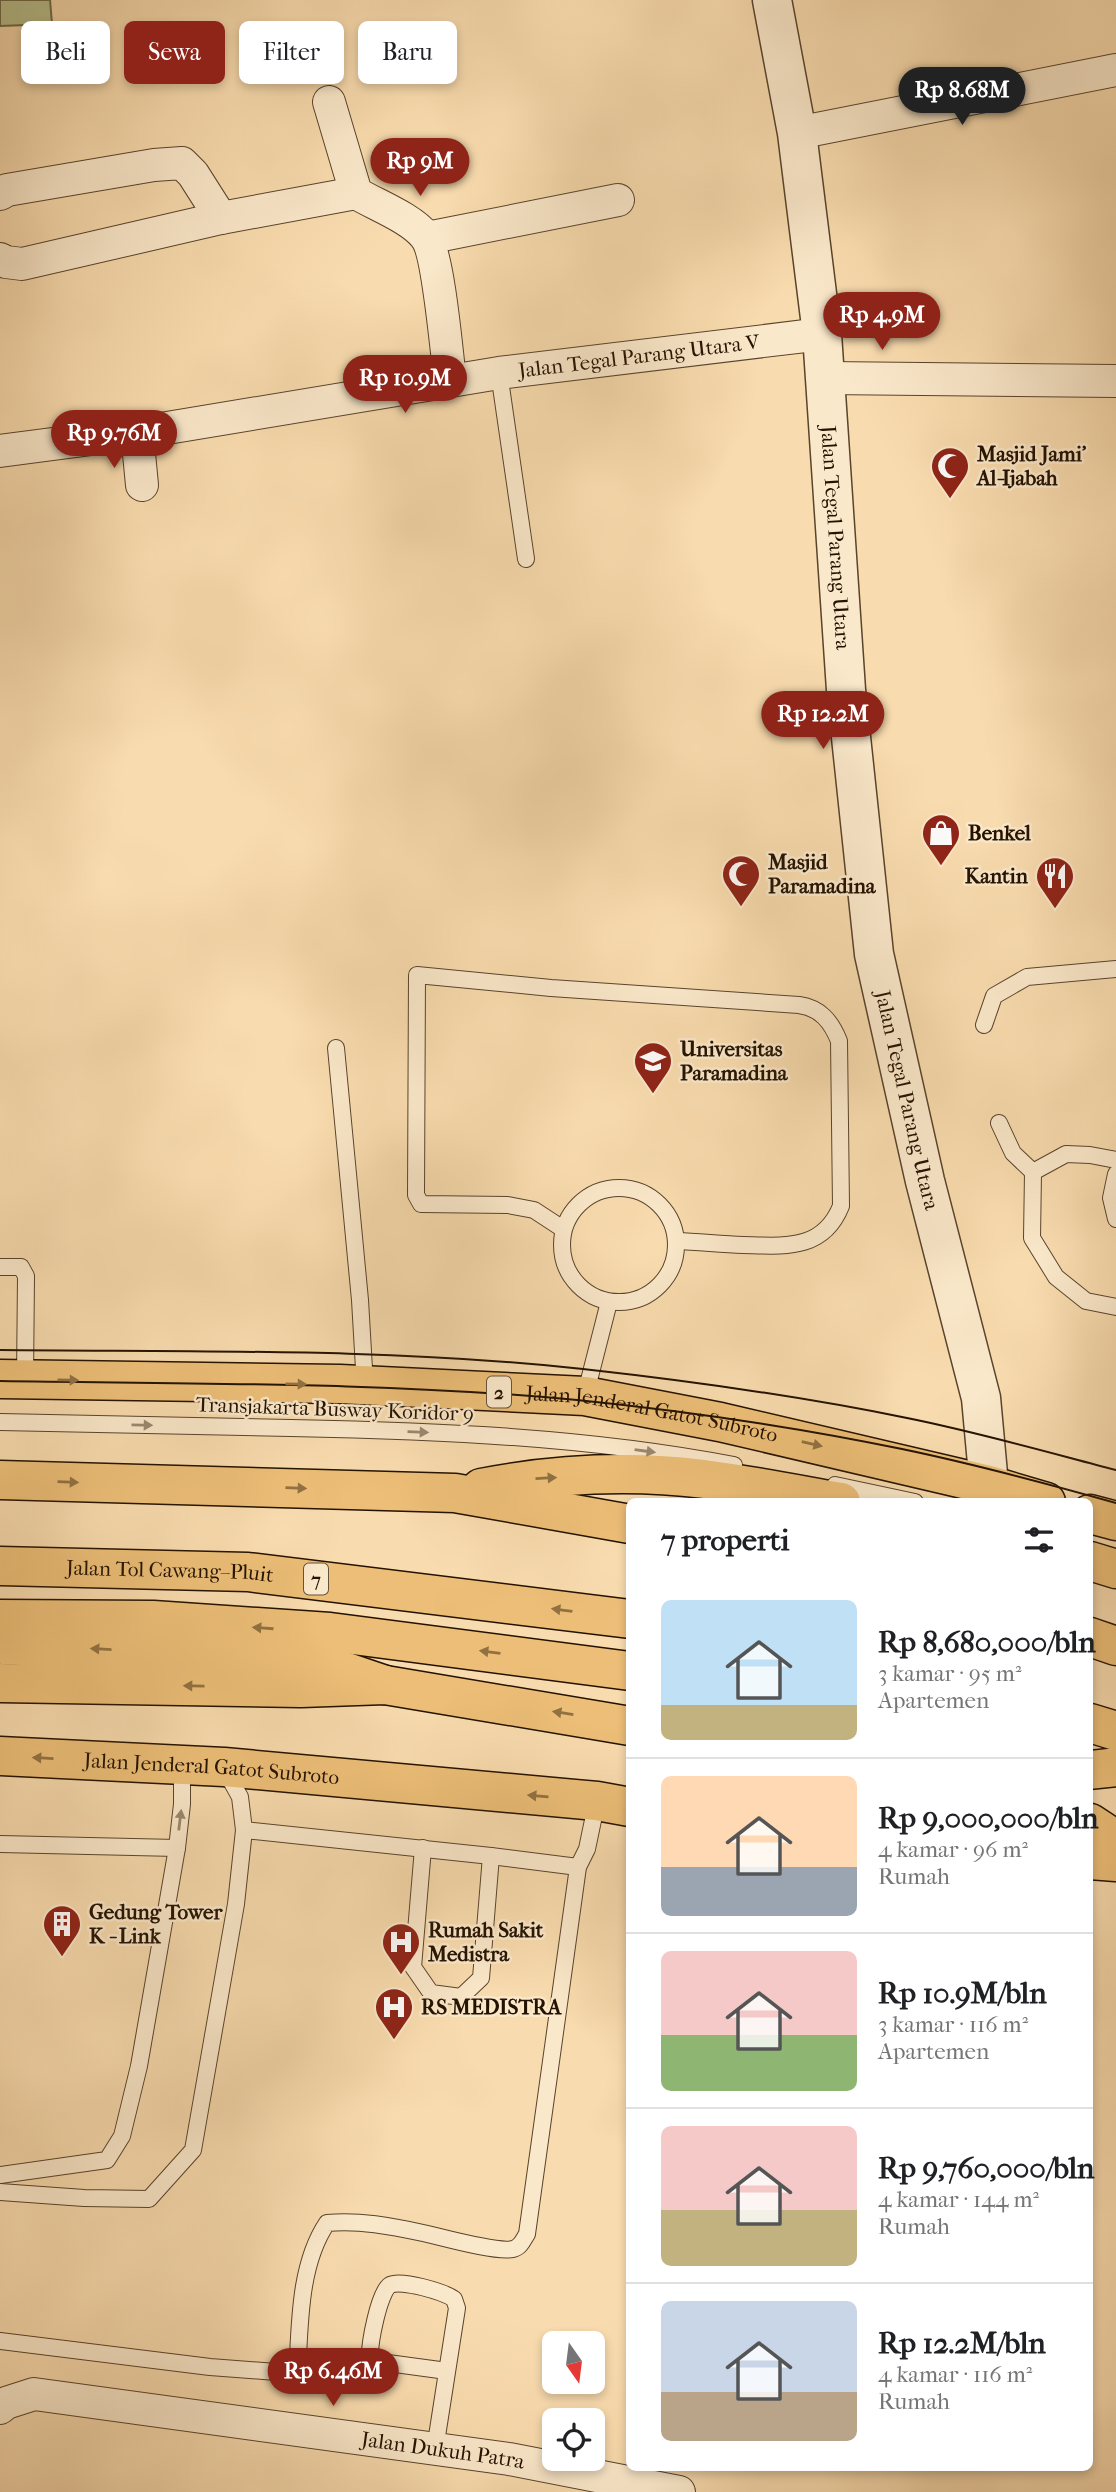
<!DOCTYPE html>
<html lang="id">
<meta charset="utf-8">
<style>
:root{--surface:#fff;--page:#f6f6f6;--text:#202124;--muted:#757577;--line:#e0e0e0;--accent:#8f2418}
body{margin:0;font-family:"IM FELL French Canon",serif;background:var(--page);color:var(--text);height:100vh;display:flex;flex-direction:column;font-size:26px;white-space:nowrap}
*{box-sizing:border-box;margin:0}
p{font-size:23px;color:var(--muted)}
.icon{flex:none;width:38px;height:38px;fill:none;stroke:currentColor;stroke-width:2;stroke-linecap:round;stroke-linejoin:round}
.map{position:relative;flex:1;overflow:hidden}
.panel{position:absolute;left:626px;top:1498px;width:467px;height:973px;display:flex;flex-direction:column;background:var(--surface);border-radius:10px;box-shadow:0 4px 10px #0003}
.panel>*{flex:none}
.guide{position:absolute;left:21px;top:21px;width:500px;height:63px;display:flex;gap:14px}
.needle{width:46px;rotate:166deg}
.buttons{position:absolute;left:542px;top:2331px;display:grid;gap:14px}
.buttons a{display:grid;place-items:center;width:63px;height:63px;border-radius:10px;background:var(--surface);box-shadow:0 4px 10px #0003;font-size:35px}
.price{position:absolute;translate:-50% -60px;padding:0 16px;border-radius:24px;background:var(--accent);color:#fff;font-size:23px;line-height:46px;filter:drop-shadow(0 2px 4px #0008)}
.price::after{content:'';position:absolute;left:50%;top:42px;width:21px;height:16px;margin-left:-10px;background:inherit;clip-path:polygon(0 0,100% 0,50% 100%)}
.price.active{background:#222;color:#fff}
ul{padding:0;list-style:none}
li{display:flex;align-items:center;gap:21px;height:175px;padding:0 35px}
li+li{border-top:2px solid var(--line)}
li span{display:grid;place-items:center;flex:none;width:196px;height:140px;border-radius:10px;color:#555}
li>.icon{margin-inline-start:auto}
span .icon{width:84px;height:84px;fill:#fffc;stroke-width:1}
li b{font-size:30px}
h2{display:flex;justify-content:space-between;align-items:center;height:84px;padding:0 35px;font-size:30px}
.tag{padding:0 24px;border-radius:10px;background:var(--surface);box-shadow:0 4px 10px #0003;font-size:24px;line-height:63px}
.tag.active{background:var(--accent);color:#fff}
.map>svg:first-child{display:block}
.green{fill:#b7c18f;stroke:#6e6a48;stroke-width:2}
.lines{fill:none;stroke-linecap:round;stroke-linejoin:round}
.service-casing{stroke:#59442c;stroke-width:18}
.minor-casing{stroke:#59442c;stroke-width:34}
.tertiary-casing{stroke:#59442c;stroke-width:41}
.primary-casing{stroke:#241200;stroke-width:41}
.trunk-casing{stroke:#241200;stroke-width:41}
.motorway-casing{stroke:#241200;stroke-width:41}
.service{stroke:#fae8ca;stroke-width:16}
.minor{stroke:#fae8ca;stroke-width:32}
.tertiary{stroke:#fae8ca;stroke-width:38}
.primary{stroke:#ecbe77;stroke-width:38}
.trunk{stroke:#ecbe77;stroke-width:38}
.motorway{stroke:#ecbe77;stroke-width:38}
.tram{stroke:#241200;stroke-width:2}
.oneway{fill:#927141}
.oneway2{fill:#9a886f}
.labels{text-anchor:middle;stroke-width:5;stroke-linejoin:round;paint-order:stroke}
.shield{fill:#fae8ca;stroke:#64523d;stroke-width:2}
.shield-label{font-size:19px;font-weight:bold;fill:#241200}
.street-label{font-size:21px;fill:#241200;stroke:#fae8ca}
.poi-label{font-size:21px;font-weight:bold;fill:#241200;stroke:#fae8ca;text-anchor:start}
</style>
<div class="map">
<svg width="1116" height="2492" viewBox="0 0 1116 2492">
<rect width="100%" height="100%" fill="#f8dbae"/>
<filter id="stains"><feTurbulence type="fractalNoise" baseFrequency=".00286" numOctaves="4"/><feColorMatrix values="0 0 0 0 .2 0 0 0 0 .09 0 0 0 0 .02 0 0 0 .5 -.17"/></filter>
<radialGradient id="worn" r=".72"><stop offset=".6" stop-color="#630" stop-opacity="0"/><stop offset="1" stop-color="#630" stop-opacity=".3"/></radialGradient>
<polygon class="green" points="0,0 50,0 52,24 0,26"/>
<g class="lines">
<defs>
<g id="service">
<polyline points="499,373 526,559"/>
<polyline points="984,1025 994,996 1027,977 1116,969"/>
<polyline points="336,1048 360,1300 365,1386"/>
<polyline points="999,1123 1013,1153 1033,1172 1066,1154 1090,1155 1116,1160"/>
<polyline points="1033,1172 1032,1238 1056,1277 1086,1301 1116,1307"/>
<polyline points="1116,1174 1111,1198 1116,1219"/>
<circle cx="619" cy="1245" r="57"/>
<path d="M 563,1229 L 534,1210 L 508,1205 L 421,1204 L 416,1195 L 417,975 L 551,988 L 799,1005 C 820,1008 831,1021 839,1041 L 841,1206 C 823,1251 784,1246 743,1245 C 721,1244 699,1242 677,1241"/>
<polyline points="0,1267 21,1267 26,1276 25,1379"/>
<polyline points="585,1396 609,1302"/>
<path d="M 0,1422 C 97,1424 194,1426 291,1428 C 440,1431 588,1437 734,1465"/>
<polyline points="835,1485 915,1502"/>
<polyline points="244,1830 491,1856 578,1867"/>
<polyline points="0,1844 177,1848"/>
<polyline points="423,1848 413,1967 431,1993 461,1997 481,1978 491,1856"/>
<polyline points="0,2175 107,2160 122,2136 139,2066 177,1848 182,1804 182,1765"/>
<polyline points="0,2192 84,2198 149,2199 193,2150 236,1904 244,1830 240,1797 225,1770"/>
<path d="M 0,2341 L 210,2367 L 276,2372 L 290,2368 L 298,2357 C 300,2312 302,2260 327,2223 C 359,2220 391,2226 423,2233 C 441,2237 497,2253 513,2249 C 521,2247 523,2240 527,2234 L 578,1867 L 587,1849 L 597,1801"/>
<path d="M 435,2449 L 457,2308 L 454,2299 C 444,2292 401,2279 390,2285 C 379,2292 369,2344 370,2359 L 373,2361 L 447,2371"/>
</g>
<g id="minor">
<path d="M 329,102 L 356,193 C 376,205 411,218 425,236 C 438,251 447,355 450,380"/>
<polyline points="797,133 1116,70"/>
<polyline points="0,194 7,190 154,165 182,163 193,174 221,218"/>
<polyline points="427,238 618,200"/>
<polyline points="0,259 6,262 22,264 221,218 356,193"/>
<polyline points="827,378 1116,381"/>
<polyline points="137,433 142,485"/>
<path id="s1" d="M 0,451 L 137,433 L 499,373 L 822,334"/>
<path id="s2" d="M 0,2408 L 6,2403 L 34,2394 L 509,2459 L 679,2492"/>
</g>
<g id="tertiary">
<path id="s3" d="M 772,0 L 797,133 L 822,334 L 846,690 L 874,954 L 925,1181 L 981,1398 L 989,1485"/>
</g>
<g id="primary">
<polyline points="0,1683 301,1688 385,1685 630,1726"/>
<polyline points="1090,1770 1116,1767"/>
</g>
<g id="trunk">
<path id="s4" d="M 0,1379 L 340,1384 L 585,1396 L 720,1422 L 989,1485 L 1046,1502"/>
<polyline points="1090,1514 1116,1521"/>
<path id="s5" d="M 0,1756 L 224,1767 L 597,1801 L 630,1807"/>
<polyline points="1090,1860 1116,1862"/>
</g>
<g id="motorway">
<polyline points="0,1480 455,1493 630,1524"/>
<path d="M 481,1488 C 553,1474 630,1470 704,1479 C 750,1485 795,1494 841,1502"/>
<polyline points="1090,1561 1116,1569"/>
<path id="s6" d="M 0,1566 L 248,1572 L 630,1619"/>
<polyline points="0,1619 153,1620 330,1632 630,1671"/>
<polyline points="1090,1637 1116,1646"/>
<polyline points="3,1645 317,1662 385,1685"/>
<polyline points="1090,1723 1116,1731"/>
<polyline points="1090,1823 1116,1840"/>
</g>
</defs>
<use href="#service" class="service-casing"/>
<use href="#minor" class="minor-casing"/>
<use href="#tertiary" class="tertiary-casing"/>
<use href="#primary" class="primary-casing"/>
<use href="#trunk" class="trunk-casing"/>
<use href="#motorway" class="motorway-casing"/>
<use href="#service" class="service"/>
<use href="#minor" class="minor"/>
<use href="#tertiary" class="tertiary"/>
<use href="#primary" class="primary"/>
<use href="#trunk" class="trunk"/>
<use href="#motorway" class="motorway"/>
<g class="tram">
<path d="M 0,1350 C 194,1352 390,1348 583,1369 C 691,1381 800,1396 907,1418 C 977,1432 1047,1452 1116,1470"/>
<path d="M 0,1381 C 192,1384 386,1382 577,1400 C 686,1411 795,1427 902,1449 C 974,1464 1045,1483 1116,1503"/>
</g>
</g>
<defs><path id="oneway-solid" d="M-6-.8H1V-3.2L6.5 0L1 3.2V.8H-6Z" transform="scale(1.75)"/></defs>
<g class="oneway">
<use href="#oneway-solid" transform="translate(68 1380) rotate(1)"/>
<use href="#oneway-solid" transform="translate(296 1384) rotate(1)"/>
<use href="#oneway-solid" transform="translate(812 1444) rotate(13)"/>
<use href="#oneway-solid" transform="translate(546 1478) rotate(-3)"/>
<use href="#oneway-solid" transform="translate(68 1482) rotate(2)"/>
<use href="#oneway-solid" transform="translate(296 1488) rotate(2)"/>
<use href="#oneway-solid" transform="translate(562 1610) rotate(-173)"/>
<use href="#oneway-solid" transform="translate(263 1628) rotate(-176)"/>
<use href="#oneway-solid" transform="translate(101 1649) rotate(-177)"/>
<use href="#oneway-solid" transform="translate(490 1652) rotate(-173)"/>
<use href="#oneway-solid" transform="translate(194 1686) rotate(-179)"/>
<use href="#oneway-solid" transform="translate(563 1713) rotate(-171)"/>
<use href="#oneway-solid" transform="translate(43 1758) rotate(-177)"/>
<use href="#oneway-solid" transform="translate(538 1796) rotate(-175)"/>
</g>
<g class="oneway2">
<use href="#oneway-solid" transform="translate(142 1425) rotate(1)"/>
<use href="#oneway-solid" transform="translate(418 1432) rotate(2)"/>
<use href="#oneway-solid" transform="translate(645 1451) rotate(8)"/>
<use href="#oneway-solid" transform="translate(180 1820) rotate(-83)"/>
</g>
<defs>
<symbol id="mosque-pin" viewBox="-11 -11 22 30"><path d="M0 17L-7.5 6A9.5 9.5 0 1 1 7.5 6Z" fill="#8f2418" stroke="#fae8ca"/><path d="M3.5-4.9A6 6 0 1 0 3.5 4.9A5 5 0 1 1 3.5-4.9Z" fill="#fff"/></symbol>
<symbol id="shop-pin" viewBox="-11 -11 22 30"><path d="M0 17L-7.5 6A9.5 9.5 0 1 1 7.5 6Z" fill="#8f2418" stroke="#fae8ca"/><path d="M-5-2.5h2.3a2.7 3.5 0 0 1 5.4 0H5L5.5 6h-11ZM-1.5-2.5h3a1.5 2.3 0 0 0-3 0Z" fill="#fff"/></symbol>
<symbol id="restaurant-pin" viewBox="-11 -11 22 30"><path d="M0 17L-7.5 6A9.5 9.5 0 1 1 7.5 6Z" fill="#8f2418" stroke="#fae8ca"/><path d="M-5-6h1v4h1v-4h1v4h1v-4h1v5L-1.5 .5V6h-2V.5L-5-1ZM5-6V6H3V1.5H1.5Q1.5-4 5-6Z" fill="#fff"/></symbol>
<symbol id="university-pin" viewBox="-11 -11 22 30"><path d="M0 17L-7.5 6A9.5 9.5 0 1 1 7.5 6Z" fill="#8f2418" stroke="#fae8ca"/><path d="M0-5L7-2L0 1L-7-2ZM-4 1L0 2.5L4 1V4Q0 6-4 4Z" fill="#fff"/></symbol>
<symbol id="building-pin" viewBox="-11 -11 22 30"><path d="M0 17L-7.5 6A9.5 9.5 0 1 1 7.5 6Z" fill="#8f2418" stroke="#fae8ca"/><path d="M-4-6H4V6H1V3H-1V6H-4ZM-2.5-4.3h1.7v1.8h-1.7ZM.8-4.3h1.7v1.8H.8ZM-2.5-1h1.7V.8h-1.7ZM.8-1h1.7V.8H.8Z" fill="#fff"/></symbol>
<symbol id="hospital-pin" viewBox="-11 -11 22 30"><path d="M0 17L-7.5 6A9.5 9.5 0 1 1 7.5 6Z" fill="#8f2418" stroke="#fae8ca"/><path d="M-5-5h3v3.5h4V-5h3V5h-3V1.5h-4V5h-3Z" fill="#fff"/></symbol>
</defs>
<g fill-rule="evenodd">
<use href="#mosque-pin" x="928" y="444" width="44" height="60"/>
<use href="#shop-pin" x="919" y="811" width="44" height="60"/>
<use href="#mosque-pin" x="719" y="852" width="44" height="60"/>
<use href="#restaurant-pin" x="1033" y="854" width="44" height="60"/>
<use href="#university-pin" x="631" y="1039" width="44" height="60"/>
<use href="#building-pin" x="40" y="1902" width="44" height="60"/>
<use href="#hospital-pin" x="379" y="1920" width="44" height="60"/>
<use href="#hospital-pin" x="372" y="1985" width="44" height="60"/>
</g>
<g class="labels">
<g class="shield">
<rect x="487" y="1376.5" width="24" height="31" rx="5"/>
<rect x="304" y="1563.5" width="24" height="31" rx="5"/>
</g>
<g class="shield-label">
<text x="499" y="1399">2</text>
<text x="316" y="1586">7</text>
</g>
<g class="street-label">
<text dy="7" stroke="none"><textPath href="#s1" startOffset="646">Jalan Tegal Parang Utara V</textPath></text>
<text dy="7" stroke="none"><textPath href="#s3" startOffset="542">Jalan Tegal Parang Utara</textPath></text>
<text dy="7" stroke="none"><textPath href="#s3" startOffset="1110">Jalan Tegal Parang Utara</textPath></text>
<text transform="translate(335 1409) rotate(2)" y="7">Transjakarta Busway Koridor 9</text>
<text dy="7" stroke="none"><textPath href="#s4" startOffset="654">Jalan Jenderal Gatot Subroto</textPath></text>
<text dy="7" stroke="none"><textPath href="#s6" startOffset="170">Jalan Tol Cawang–Pluit</textPath></text>
<text dy="7" stroke="none"><textPath href="#s5" startOffset="212">Jalan Jenderal Gatot Subroto</textPath></text>
<text dy="7" stroke="none"><textPath href="#s2" startOffset="450">Jalan Dukuh Patra</textPath></text>
</g>
<g class="poi-label">
<text x="977" y="461">Masjid Jami'<tspan x="977" dy="24">Al-Ijabah</tspan></text>
<text x="968" y="840">Benkel</text>
<text x="768" y="869">Masjid<tspan x="768" dy="24">Paramadina</tspan></text>
<text x="1028" y="883" text-anchor="end">Kantin</text>
<text x="680" y="1056">Universitas<tspan x="680" dy="24">Paramadina</tspan></text>
<text x="89" y="1919">Gedung Tower<tspan x="89" dy="24">K - Link</tspan></text>
<text x="428" y="1937">Rumah Sakit<tspan x="428" dy="24">Medistra</tspan></text>
<text x="421" y="2014">RS MEDISTRA</text>
</g>
</g>
<rect width="100%" height="100%" filter="url(#stains)"/>
<rect width="100%" height="100%" fill="url(#worn)"/>
</svg>
<div class="buttons">
<a><svg class="needle" viewBox="-14 -14 28 28"><path d="M0-13l5 13h-10z" fill="#e53935"/><path d="M0 13l5-13h-10z" fill="#757577"/></svg></a>
<a><svg class="icon" aria-label="locate" viewBox="0 0 24 24"><circle cx="12" cy="12" r="6"/><path d="M12 2v4M12 18v4M2 12h4M18 12h4"/></svg></a>
</div>
<b class="price active" style="left:962px;top:127px">Rp 8.68M</b>
<b class="price" style="left:420px;top:198px">Rp 9M</b>
<b class="price" style="left:882px;top:352px">Rp 4.9M</b>
<b class="price" style="left:405px;top:415px">Rp 10.9M</b>
<b class="price" style="left:114px;top:470px">Rp 9.76M</b>
<b class="price" style="left:823px;top:751px">Rp 12.2M</b>
<b class="price" style="left:333px;top:2408px">Rp 6.46M</b>
<div class="guide">
<a class="tag">Beli</a>
<a class="tag active">Sewa</a>
<a class="tag">Filter</a>
<a class="tag">Baru</a>
</div>
<section class="panel">
<h2>7 properti<svg class="icon" aria-label="filters" viewBox="0 0 24 24"><path d="M4 7h16M4 17h16"/><circle cx="9" cy="7" r="2"/><circle cx="15" cy="17" r="2"/></svg></h2>
<ul>
<li><span style="background:linear-gradient(#bfe0f5 75%,#c2b280 0)"><svg class="icon" aria-label="home" viewBox="0 0 24 24"><path d="M3 11l9-7 9 7M6 9v11h12V9"/></svg></span><div><b>Rp 8,680,000/bln</b><p>3 kamar · 95 m²</p><p>Apartemen</p></div></li>
<li><span style="background:linear-gradient(#ffd9b3 65%,#9aa5b1 0)"><svg class="icon" aria-label="home" viewBox="0 0 24 24"><path d="M3 11l9-7 9 7M6 9v11h12V9"/></svg></span><div><b>Rp 9,000,000/bln</b><p>4 kamar · 96 m²</p><p>Rumah</p></div></li>
<li><span style="background:linear-gradient(#f6c9c9 60%,#8fb573 0)"><svg class="icon" aria-label="home" viewBox="0 0 24 24"><path d="M3 11l9-7 9 7M6 9v11h12V9"/></svg></span><div><b>Rp 10.9M/bln</b><p>3 kamar · 116 m²</p><p>Apartemen</p></div></li>
<li><span style="background:linear-gradient(#f6c9c9 60%,#c2b280 0)"><svg class="icon" aria-label="home" viewBox="0 0 24 24"><path d="M3 11l9-7 9 7M6 9v11h12V9"/></svg></span><div><b>Rp 9,760,000/bln</b><p>4 kamar · 144 m²</p><p>Rumah</p></div></li>
<li><span style="background:linear-gradient(#c9d6e8 65%,#b9a48a 0)"><svg class="icon" aria-label="home" viewBox="0 0 24 24"><path d="M3 11l9-7 9 7M6 9v11h12V9"/></svg></span><div><b>Rp 12.2M/bln</b><p>4 kamar · 116 m²</p><p>Rumah</p></div></li>
</ul>
</section>
</div>
